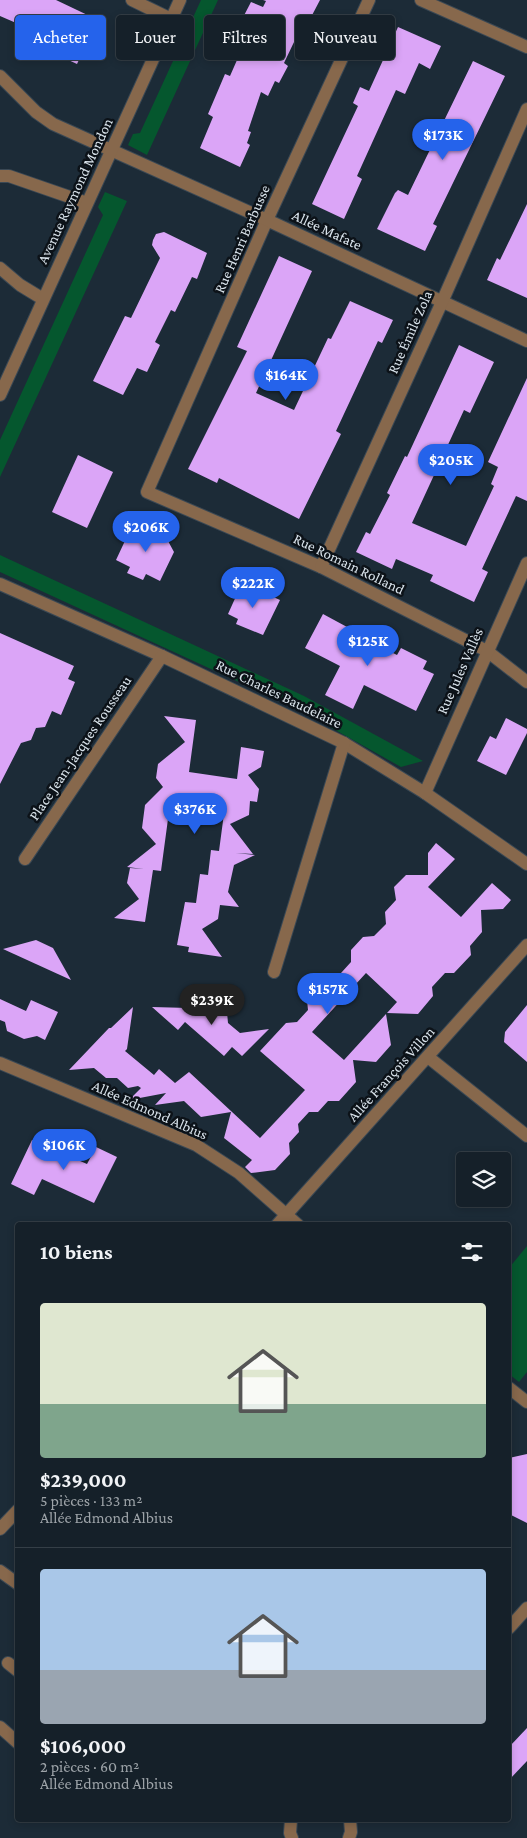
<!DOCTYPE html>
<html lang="fr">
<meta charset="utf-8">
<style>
:root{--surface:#152029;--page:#1e2831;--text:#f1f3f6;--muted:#9da3a8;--line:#343e46;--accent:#2563eb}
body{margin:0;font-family:"Crimson Pro",serif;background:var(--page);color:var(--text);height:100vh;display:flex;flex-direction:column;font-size:19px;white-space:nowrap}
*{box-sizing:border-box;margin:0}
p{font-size:16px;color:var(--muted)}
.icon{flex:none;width:28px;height:28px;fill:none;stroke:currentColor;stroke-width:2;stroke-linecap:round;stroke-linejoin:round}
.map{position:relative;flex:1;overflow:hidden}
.panel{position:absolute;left:15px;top:1222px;width:496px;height:600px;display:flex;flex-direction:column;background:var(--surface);border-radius:5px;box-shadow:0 2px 8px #0003,0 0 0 1px var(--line)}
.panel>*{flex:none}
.top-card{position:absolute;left:15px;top:15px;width:498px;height:45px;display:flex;gap:10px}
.buttons{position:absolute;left:456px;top:1152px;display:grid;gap:10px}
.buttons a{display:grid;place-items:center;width:55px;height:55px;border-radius:5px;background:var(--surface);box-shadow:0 2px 8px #0003,0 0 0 1px var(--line);font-size:25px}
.price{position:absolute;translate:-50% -42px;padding:0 11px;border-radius:18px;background:var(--accent);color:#fff;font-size:16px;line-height:32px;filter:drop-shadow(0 1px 2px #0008)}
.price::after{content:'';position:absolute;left:50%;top:30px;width:15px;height:11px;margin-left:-8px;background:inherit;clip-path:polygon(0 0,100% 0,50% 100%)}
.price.current{background:#222;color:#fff}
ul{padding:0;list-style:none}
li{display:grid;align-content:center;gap:10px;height:265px;padding:0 25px}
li+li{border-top:1px solid var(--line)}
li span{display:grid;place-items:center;height:155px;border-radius:5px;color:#555}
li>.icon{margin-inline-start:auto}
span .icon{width:90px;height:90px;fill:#fffc;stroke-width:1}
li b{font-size:21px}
h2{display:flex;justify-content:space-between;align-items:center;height:60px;padding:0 25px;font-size:21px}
.tag{padding:0 18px;border-radius:5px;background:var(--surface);box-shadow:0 2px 8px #0003,0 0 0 1px var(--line);font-size:18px;line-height:45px}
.tag.current{background:var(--accent);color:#fff}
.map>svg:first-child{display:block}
.green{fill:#05572e}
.building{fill:#dba5f7}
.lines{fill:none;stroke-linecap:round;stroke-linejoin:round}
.minor-casing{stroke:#3a4854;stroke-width:14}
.minor{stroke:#87684c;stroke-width:12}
.labels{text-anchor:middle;stroke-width:5;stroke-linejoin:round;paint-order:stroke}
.street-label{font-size:15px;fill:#d9e3eb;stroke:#0c1218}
</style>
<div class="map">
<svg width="527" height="1838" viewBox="0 0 527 1838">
<rect width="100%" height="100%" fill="#1c2b37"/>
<g class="green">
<polygon points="201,0 218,0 147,155 128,145 133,134 140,133"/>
<polygon points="105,192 127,201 0,477 0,440 103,215 98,207"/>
<polygon points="0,555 304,696 423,761 401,767 298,709 0,572"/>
<polygon points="527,1246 527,1372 519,1382 509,1374 509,1268"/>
</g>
<g class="building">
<polygon points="0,0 56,0 98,20 77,64 25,40 30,29 0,16"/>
<polygon points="263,0 320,0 309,21 305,19 284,63 288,66 279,83 275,81 268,96 261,92 248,131 251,132 247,143 250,145 240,167 200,148 213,117 208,114 225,74 230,76 248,35 237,29 251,2 263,7 266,1"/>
<polygon points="398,27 441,46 430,69 419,63 405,94 396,90 357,176 362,179 344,219 312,204 358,106 353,103 360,87 369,91"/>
<polygon points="473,61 505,76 433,224 437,226 425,251 377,229 395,193 398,190 408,195"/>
<polygon points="527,204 527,298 487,280 497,258 500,260"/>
<polygon points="164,232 207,253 197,279 192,277 175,312 171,310 155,342 160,345 147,372 137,368 123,395 93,381 125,316 131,318 160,258 152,245 153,240 156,234"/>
<polygon points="279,256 312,271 256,393 294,410 328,338 331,339 350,301 393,320 382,343 378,341 336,431 341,434 299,519 219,478 217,483 188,469 247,351 237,347"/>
<polygon points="459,345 494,362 470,413 464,410 412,523 466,546 494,486 491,484 498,467 488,462 527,378 527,501 516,496 482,569 488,572 474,602 430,581 433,575 396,559 392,569 356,552 366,532 370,534 390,495 387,493 405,456 407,457"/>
<polygon points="78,455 113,472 87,528 52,512"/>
<polygon points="153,526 162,530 174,552 160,581 146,574 143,580 127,573 130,567 116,560 131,528 136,531"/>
<polygon points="242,583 280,600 263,635 236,624 238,619 228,614"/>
<polygon points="323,614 360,634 359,636 397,655 401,648 427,661 423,669 434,674 416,711 364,685 353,709 325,695 340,666 305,648"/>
<polygon points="0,633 74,666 68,679 75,682 61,715 52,711 45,727 36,728 31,740 21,743 0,784"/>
<polygon points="164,716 196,720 189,772 237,779 241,747 264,751 261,767 248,775 259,789 257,802 250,801 249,815 230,824 253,854 236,853 255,855 234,865 228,892 239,907 220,905 218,919 202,929 222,957 188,952 189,947 177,945 185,902 196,903 200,874 208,875 211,850 219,851 225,806 177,800 174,818 168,819 161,871 153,870 145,922 114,918 139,899 127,883 130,868 144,869 127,867 156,844 142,828 145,805 163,787 156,778 158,764 185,742"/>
<polygon points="506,718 527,729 527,733 506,775 477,761 490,736 496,739"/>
<polygon points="436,843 455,859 428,887 461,917 492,883 511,900 503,909 481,910 482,932 470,946 471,955 454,973 445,973 432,987 433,996 418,1014 387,1013 397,1002 366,973 312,1032 344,1060 386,1014 391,1045 376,1062 353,1060 356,1082 339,1101 328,1101 318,1112 309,1112 298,1124 299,1132 289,1143 290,1154 275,1170 251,1173 245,1167 252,1160 224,1138 231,1112 201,1117 184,1101 155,1105 166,1093 129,1100 141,1088 138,1086 128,1088 117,1078 106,1078 94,1068 69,1070 109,1028 111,1028 133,1007 127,1049 125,1051 154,1075 159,1069 175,1083 189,1072 260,1138 305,1090 260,1051 286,1023 297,1022 308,1010 307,1000 322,984 331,984 351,962 351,950 363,937 374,936 386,924 385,912 396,900 394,887 406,875 428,875 428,853"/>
<polygon points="36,940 53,948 71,980 3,949"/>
<polygon points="211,997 227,1012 228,1023 240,1033 269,1029 242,1056 232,1047 224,1056 185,1022 178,1030 152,1007 189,1008 197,999"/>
<polygon points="0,999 26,1011 31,1000 58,1012 45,1040 37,1036 24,1039 7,1031 5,1022 0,1020"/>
<polygon points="527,1005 527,1062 504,1042 505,1032"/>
<polygon points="32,1140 87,1164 96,1147 117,1157 94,1203 42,1179 34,1195 11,1184"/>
<polygon points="527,1454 527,1523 509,1514 509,1458"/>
<polygon points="527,1728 527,1761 509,1780 510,1746"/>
</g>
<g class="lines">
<defs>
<g id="minor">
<polyline points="132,0 171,19"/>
<polyline points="369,0 267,220 147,492 321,567 487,651 527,682"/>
<polyline points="421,0 527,47"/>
<polyline points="0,76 36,112 53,124 267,220 527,341"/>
<polyline points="0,176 9,176 87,203"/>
<polyline points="0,268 20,285 43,299"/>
<polyline points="0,395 180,0"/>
<polyline points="321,567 442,302 527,109"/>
<polyline points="0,584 162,656 344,743 425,793 527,864"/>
<polyline points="425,793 527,563"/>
<polyline points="25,859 162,656"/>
<polyline points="274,972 344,743"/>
<polyline points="428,1057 527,1136"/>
<polyline points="0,1063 196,1145 239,1173 298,1225"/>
<polyline points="277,1225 527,945"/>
<polyline points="509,1388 527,1402"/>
<polyline points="0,1529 18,1510"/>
<polyline points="0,1571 18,1584"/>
<polyline points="509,1628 527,1608"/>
<polyline points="8,1663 18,1671"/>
<polyline points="0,1727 18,1743"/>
<polyline points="291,1820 290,1833 292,1838"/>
<polyline points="349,1838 351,1832 350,1820"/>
</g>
</defs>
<use href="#minor" class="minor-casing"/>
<use href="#minor" class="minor"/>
</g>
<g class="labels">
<g class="street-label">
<text transform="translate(75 191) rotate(-65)" y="5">Avenue Raymond Mondon</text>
<text transform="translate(327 230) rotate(25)" y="5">Allée Mafate</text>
<text transform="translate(242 239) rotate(-66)" y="5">Rue Henri Barbusse</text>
<text transform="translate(410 332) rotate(-66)" y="5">Rue Émile Zola</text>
<text transform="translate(349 564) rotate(26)" y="5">Rue Romain Rolland</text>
<text transform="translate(460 671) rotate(-66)" y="5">Rue Jules Vallès</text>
<text transform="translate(279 694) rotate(26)" y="5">Rue Charles Baudelaire</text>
<text transform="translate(80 748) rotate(-56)" y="5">Place Jean-Jacques Rousseau</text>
<text transform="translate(391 1074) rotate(-48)" y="5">Allée François Villon</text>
<text transform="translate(150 1110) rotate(24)" y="5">Allée Edmond Albius</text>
</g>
</g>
</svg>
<div class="buttons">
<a><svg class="icon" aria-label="layers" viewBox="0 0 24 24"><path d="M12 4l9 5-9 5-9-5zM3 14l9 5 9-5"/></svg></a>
</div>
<b class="price" style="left:443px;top:161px">$173K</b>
<b class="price" style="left:286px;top:401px">$164K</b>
<b class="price" style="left:451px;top:486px">$205K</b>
<b class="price" style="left:146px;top:553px">$206K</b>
<b class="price" style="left:253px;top:609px">$222K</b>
<b class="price" style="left:368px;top:667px">$125K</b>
<b class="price" style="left:195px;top:835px">$376K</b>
<b class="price" style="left:328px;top:1015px">$157K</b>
<b class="price current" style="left:212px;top:1026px">$239K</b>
<b class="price" style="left:64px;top:1171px">$106K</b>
<div class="top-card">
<a class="tag current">Acheter</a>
<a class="tag">Louer</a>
<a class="tag">Filtres</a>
<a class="tag">Nouveau</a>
</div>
<section class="panel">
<h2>10 biens<svg class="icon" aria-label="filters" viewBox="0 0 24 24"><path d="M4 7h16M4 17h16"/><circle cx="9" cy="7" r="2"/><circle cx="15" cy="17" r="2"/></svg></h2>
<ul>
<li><span style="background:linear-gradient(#dfe7d0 65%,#7fa58c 0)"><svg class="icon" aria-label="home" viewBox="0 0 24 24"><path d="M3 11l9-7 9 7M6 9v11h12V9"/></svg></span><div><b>$239,000</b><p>5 pièces · 133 m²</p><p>Allée Edmond Albius</p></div></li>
<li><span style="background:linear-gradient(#a9c7e8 65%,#9aa5b1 0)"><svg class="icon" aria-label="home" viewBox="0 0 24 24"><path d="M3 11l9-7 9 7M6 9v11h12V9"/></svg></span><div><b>$106,000</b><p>2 pièces · 60 m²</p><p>Allée Edmond Albius</p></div></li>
</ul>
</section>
</div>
